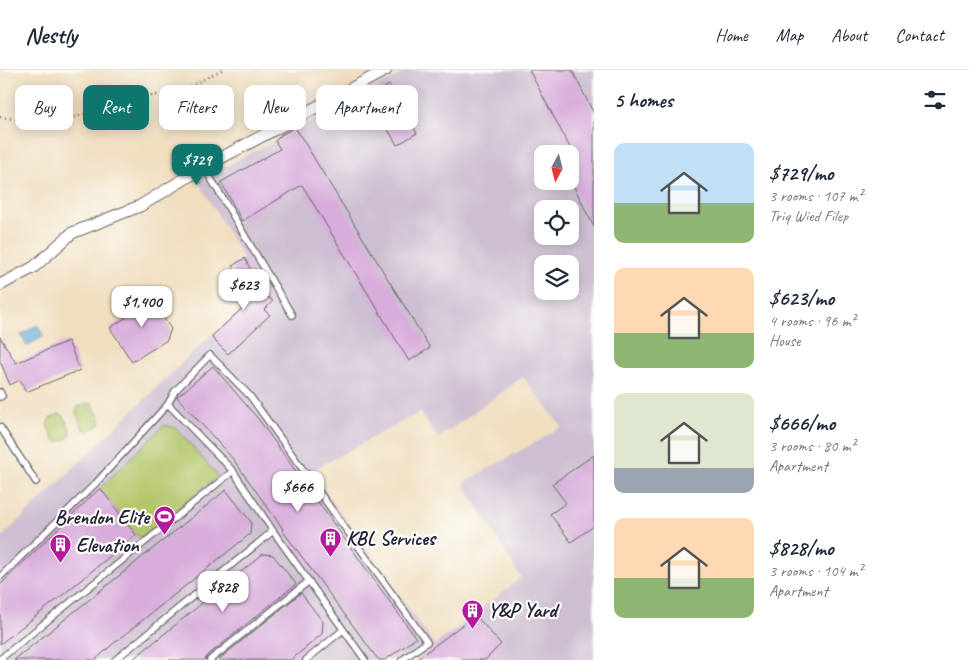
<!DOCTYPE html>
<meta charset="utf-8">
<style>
:root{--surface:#fff;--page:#f6f6f7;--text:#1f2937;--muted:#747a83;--line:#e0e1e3;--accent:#0f766e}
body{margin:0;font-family:Caveat,sans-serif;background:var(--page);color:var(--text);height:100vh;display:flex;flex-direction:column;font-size:19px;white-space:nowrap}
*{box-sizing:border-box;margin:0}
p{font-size:16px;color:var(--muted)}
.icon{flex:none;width:28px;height:28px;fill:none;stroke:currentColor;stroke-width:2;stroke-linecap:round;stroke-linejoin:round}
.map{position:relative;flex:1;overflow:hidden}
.sheet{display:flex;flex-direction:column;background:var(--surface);width:375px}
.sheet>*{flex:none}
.top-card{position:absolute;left:15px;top:15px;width:475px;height:45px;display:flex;gap:10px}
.needle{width:32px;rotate:187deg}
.controls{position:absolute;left:534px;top:75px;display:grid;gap:10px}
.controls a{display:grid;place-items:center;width:45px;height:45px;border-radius:10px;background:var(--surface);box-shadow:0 2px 12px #0003;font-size:25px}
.price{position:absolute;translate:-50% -42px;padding:0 11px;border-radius:10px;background:#fff;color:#222;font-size:16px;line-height:32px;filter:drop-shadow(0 1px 2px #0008)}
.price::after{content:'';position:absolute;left:50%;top:30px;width:15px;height:11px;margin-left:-8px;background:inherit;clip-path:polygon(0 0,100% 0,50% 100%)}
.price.current{background:var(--accent);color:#fff}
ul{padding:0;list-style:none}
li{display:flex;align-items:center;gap:15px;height:125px;padding:0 20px}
li span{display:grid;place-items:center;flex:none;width:140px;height:100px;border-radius:10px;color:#555}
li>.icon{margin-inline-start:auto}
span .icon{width:60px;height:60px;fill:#fffc;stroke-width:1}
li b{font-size:21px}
h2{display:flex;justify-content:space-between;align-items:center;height:60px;padding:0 20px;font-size:21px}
.tag{padding:0 18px;border-radius:10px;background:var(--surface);box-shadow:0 2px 12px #0003;font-size:18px;line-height:45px}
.tag.current{background:var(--accent);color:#fff}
header{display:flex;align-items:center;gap:30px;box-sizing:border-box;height:70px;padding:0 25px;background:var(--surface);border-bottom:1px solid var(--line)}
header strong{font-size:24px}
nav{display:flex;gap:28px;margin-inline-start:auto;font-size:18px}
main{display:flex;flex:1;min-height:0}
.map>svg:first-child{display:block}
.industrial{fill:#cdbed2;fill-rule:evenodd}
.green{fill:#b4c66a;stroke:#6b7452}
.water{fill:#65afdd;stroke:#44688c}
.building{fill:#d8addc}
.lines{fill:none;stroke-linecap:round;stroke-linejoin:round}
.lane-casing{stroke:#6a6469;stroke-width:8}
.street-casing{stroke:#6a6469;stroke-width:13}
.path{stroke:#6a6469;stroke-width:2.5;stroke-dasharray:1 4;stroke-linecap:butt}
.lane{stroke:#fff;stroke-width:5.5}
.street{stroke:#fff;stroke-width:11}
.labels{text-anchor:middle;stroke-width:4.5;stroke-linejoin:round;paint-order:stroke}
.poi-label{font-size:20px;font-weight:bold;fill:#22223b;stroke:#fdfcf7;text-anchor:start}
</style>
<header>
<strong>Nestly</strong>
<nav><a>Home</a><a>Map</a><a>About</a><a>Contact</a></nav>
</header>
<main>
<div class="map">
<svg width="594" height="590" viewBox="0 0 594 590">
<rect width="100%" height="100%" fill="#fdfcf7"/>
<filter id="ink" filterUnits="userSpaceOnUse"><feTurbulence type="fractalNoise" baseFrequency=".02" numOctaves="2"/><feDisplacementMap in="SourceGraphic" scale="10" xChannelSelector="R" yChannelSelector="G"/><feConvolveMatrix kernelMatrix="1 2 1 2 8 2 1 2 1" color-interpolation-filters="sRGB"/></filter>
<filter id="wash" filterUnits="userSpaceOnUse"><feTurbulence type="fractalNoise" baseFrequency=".0096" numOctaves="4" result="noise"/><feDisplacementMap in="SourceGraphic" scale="20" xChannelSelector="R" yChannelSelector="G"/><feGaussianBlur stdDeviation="1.12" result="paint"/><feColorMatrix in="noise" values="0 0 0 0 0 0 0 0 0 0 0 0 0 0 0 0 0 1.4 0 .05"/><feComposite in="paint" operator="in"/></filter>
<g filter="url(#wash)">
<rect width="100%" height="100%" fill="#f0debf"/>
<path class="industrial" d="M 409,0 L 594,0 L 594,590 L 417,590 L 433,577 L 412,590 L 0,590 L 0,469 L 207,269 L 254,235 L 245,191 L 198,111 ZM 542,84 L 570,84 L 570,111 L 542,111 ZM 542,139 L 570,139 L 570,166 L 542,166 ZM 542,194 L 570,194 L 570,221 L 542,221 ZM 523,307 L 562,357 L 463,413 L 521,508 L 435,575 L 311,401 L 420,342 L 438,368 Z"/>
<g class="green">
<polygon points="88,333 93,335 101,351 99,356 88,361 83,359 76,343 78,337"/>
<polygon points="59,344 64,346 71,362 69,368 59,372 54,370 47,355 49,349"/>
<polygon points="164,355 176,358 218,406 142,468 136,465 100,418"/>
</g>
<polygon class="water" points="37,255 44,266 27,276 21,265"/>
<g id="blocks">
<g class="building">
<polygon points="529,0 572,0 594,44 594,157 570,109 570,90 575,87"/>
<polygon points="389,15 417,63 397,75 369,27"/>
<polygon points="295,57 430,278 409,291 302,115 242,151 221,112 280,79 275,71 281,65"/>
<polygon points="245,188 261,221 266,222 266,226 273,231 264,240 270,245 228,284 211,267 247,234 232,196"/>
<polygon points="146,221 171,259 167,270 132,292 110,258 131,244 125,237"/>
<polygon points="0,267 16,293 68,271 80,300 26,322 20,310 10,315 0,291"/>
<polygon points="213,296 259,350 416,568 385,590 379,590 374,584 282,460 283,459 233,389 177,327"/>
<polygon points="594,385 594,456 571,472 550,444 566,433 552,414"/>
<polygon points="100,418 136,465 54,532 0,574 0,515"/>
<polygon points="226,420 251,452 250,464 114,573 95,590 14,590"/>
<polygon points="263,484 273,485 296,514 207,586 205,590 132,590"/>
<polygon points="301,523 323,552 322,564 291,590 218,590"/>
<polygon points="475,545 501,574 485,590 416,590"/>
</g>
</g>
</g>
<g filter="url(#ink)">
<use href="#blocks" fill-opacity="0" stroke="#6a6469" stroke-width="1"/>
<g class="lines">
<defs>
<g id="lane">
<polyline points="204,97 292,245"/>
<polyline points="0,322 2,326 0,327"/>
<polyline points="168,334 233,401 273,461 365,590"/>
<polyline points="0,357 36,412"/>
<polyline points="0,507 96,413 168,334 175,321 210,285 250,326 427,572 402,590"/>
<polyline points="0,589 233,401"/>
<polyline points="115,590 273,461"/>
<polyline points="210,590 309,511"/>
<polyline points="306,590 343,560"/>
</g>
<polyline id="street" points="0,215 34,197 72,163 140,136 204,97 386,0"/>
</defs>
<use href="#lane" class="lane-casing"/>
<use href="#street" class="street-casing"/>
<polyline class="path" points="0,47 28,51 62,51 127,31 183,20 222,0"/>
<use href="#lane" class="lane"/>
<use href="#street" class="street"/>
</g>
</g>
<defs>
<symbol id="stadium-pin" viewBox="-11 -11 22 30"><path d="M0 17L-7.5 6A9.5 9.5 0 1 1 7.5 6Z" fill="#b5179e" stroke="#fdfcf7"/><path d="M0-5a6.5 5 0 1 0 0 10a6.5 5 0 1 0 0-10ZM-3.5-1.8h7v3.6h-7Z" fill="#fff"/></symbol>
<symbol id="building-pin" viewBox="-11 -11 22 30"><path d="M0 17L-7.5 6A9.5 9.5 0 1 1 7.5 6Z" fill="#b5179e" stroke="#fdfcf7"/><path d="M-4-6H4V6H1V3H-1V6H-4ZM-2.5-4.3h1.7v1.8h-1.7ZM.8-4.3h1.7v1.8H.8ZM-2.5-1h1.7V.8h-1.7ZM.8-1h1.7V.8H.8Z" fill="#fff"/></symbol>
</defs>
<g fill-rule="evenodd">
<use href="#stadium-pin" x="152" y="434" width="25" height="34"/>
<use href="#building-pin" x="318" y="456" width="25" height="34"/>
<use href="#building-pin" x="48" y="462" width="25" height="34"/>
<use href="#building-pin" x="460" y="528" width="25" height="34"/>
</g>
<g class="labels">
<g class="poi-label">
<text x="149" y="454" text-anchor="end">Brendon Elite</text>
<text x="346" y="475">KBL Services</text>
<text x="76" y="482">Elevation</text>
<text x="488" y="547">Y&amp;P Yard</text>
</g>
</g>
</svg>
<div class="controls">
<a><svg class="needle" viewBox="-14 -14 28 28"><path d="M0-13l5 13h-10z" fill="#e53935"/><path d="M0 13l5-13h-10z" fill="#747a83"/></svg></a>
<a><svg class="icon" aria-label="locate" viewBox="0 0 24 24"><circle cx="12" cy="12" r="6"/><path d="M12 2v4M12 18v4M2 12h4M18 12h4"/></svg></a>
<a><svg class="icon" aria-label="layers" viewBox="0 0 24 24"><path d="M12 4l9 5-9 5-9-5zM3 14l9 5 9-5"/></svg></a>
</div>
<b class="price current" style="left:197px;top:116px">$729</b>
<b class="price" style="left:244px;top:241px">$623</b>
<b class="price" style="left:142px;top:258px">$1,400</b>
<b class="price" style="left:298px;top:443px">$666</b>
<b class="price" style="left:223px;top:543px">$828</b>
<div class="top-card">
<a class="tag">Buy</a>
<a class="tag current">Rent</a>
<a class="tag">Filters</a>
<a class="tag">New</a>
<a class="tag">Apartment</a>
</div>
</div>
<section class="sheet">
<h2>5 homes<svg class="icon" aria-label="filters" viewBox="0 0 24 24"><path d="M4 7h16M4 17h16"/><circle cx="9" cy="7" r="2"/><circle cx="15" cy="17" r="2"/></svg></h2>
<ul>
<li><span style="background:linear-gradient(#bfe0f5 60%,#8fb573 0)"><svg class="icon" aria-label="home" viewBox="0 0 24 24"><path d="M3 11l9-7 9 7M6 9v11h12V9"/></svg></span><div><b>$729/mo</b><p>3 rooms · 107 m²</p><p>Triq Wied Filep</p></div></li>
<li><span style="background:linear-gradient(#ffd9b3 65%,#8fb573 0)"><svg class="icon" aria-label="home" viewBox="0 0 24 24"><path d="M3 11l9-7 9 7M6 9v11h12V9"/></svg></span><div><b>$623/mo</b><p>4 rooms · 96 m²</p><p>House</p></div></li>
<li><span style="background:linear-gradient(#dfe7d0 75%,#9aa5b1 0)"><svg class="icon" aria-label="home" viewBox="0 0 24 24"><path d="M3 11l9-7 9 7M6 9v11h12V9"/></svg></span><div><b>$666/mo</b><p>3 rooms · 80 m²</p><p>Apartment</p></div></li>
<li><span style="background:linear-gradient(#ffd9b3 60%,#8fb573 0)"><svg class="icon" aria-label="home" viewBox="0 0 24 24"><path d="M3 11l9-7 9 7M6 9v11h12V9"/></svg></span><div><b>$828/mo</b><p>3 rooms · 104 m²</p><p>Apartment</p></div></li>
</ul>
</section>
</main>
